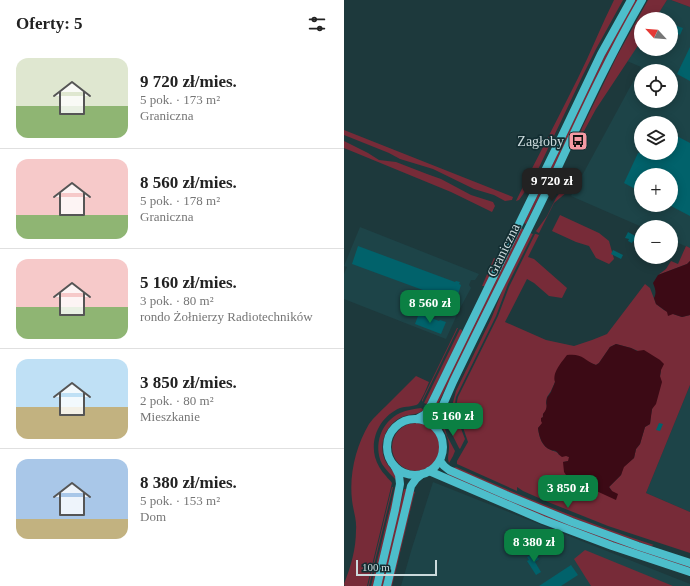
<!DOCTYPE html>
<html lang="pl">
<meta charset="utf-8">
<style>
:root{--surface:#fff;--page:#f2f2f2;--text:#222;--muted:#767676;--line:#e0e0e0;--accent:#0b8043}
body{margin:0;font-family:"Times New Roman",serif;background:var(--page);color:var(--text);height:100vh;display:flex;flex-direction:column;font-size:15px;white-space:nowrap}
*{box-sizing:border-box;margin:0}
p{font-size:13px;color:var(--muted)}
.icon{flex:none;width:22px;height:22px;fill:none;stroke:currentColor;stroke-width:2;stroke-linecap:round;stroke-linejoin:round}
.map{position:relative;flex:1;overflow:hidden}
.side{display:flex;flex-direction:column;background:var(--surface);width:344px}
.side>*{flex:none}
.needle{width:26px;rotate:296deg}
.fabs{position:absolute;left:290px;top:12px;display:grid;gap:8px}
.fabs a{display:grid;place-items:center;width:44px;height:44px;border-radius:50%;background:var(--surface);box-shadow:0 2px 10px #0003;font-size:20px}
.scale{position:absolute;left:12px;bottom:10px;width:81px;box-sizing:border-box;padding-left:4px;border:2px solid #cbdadc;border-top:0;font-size:11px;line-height:14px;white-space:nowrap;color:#cbdadc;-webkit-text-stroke:3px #132e32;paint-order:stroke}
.price{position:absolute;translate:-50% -34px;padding:0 9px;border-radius:8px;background:var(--accent);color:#fff;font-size:13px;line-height:26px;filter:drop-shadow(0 1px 2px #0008)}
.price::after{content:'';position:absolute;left:50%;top:24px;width:12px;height:9px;margin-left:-6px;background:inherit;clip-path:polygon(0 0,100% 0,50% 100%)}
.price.active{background:#222;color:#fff}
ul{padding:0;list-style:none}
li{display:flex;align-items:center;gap:12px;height:100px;padding:0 16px}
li+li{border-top:1px solid var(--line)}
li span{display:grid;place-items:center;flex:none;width:112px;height:80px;border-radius:12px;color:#555}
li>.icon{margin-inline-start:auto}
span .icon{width:48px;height:48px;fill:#fffc;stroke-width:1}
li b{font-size:17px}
h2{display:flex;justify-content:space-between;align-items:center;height:48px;padding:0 16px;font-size:17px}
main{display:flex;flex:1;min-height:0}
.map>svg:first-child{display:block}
.built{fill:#1d4448;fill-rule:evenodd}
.green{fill:#772b38;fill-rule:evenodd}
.water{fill:#3c0a15}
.building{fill:#01626b}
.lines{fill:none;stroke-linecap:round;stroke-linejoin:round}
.secondary{stroke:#4dbecb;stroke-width:8}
.labels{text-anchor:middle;stroke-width:3.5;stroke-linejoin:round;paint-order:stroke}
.poi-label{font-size:14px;fill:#cbdadc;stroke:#132e32;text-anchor:end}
.street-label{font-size:14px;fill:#cbdadc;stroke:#132e32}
</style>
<main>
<section class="side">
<h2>Oferty: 5<svg class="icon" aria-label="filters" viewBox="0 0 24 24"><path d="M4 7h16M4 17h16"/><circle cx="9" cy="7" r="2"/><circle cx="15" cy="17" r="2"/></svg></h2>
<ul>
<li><span style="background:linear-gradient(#dfe7d0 60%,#8fb573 0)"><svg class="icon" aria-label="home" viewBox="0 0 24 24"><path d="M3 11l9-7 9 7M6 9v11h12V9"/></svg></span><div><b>9 720 zł/mies.</b><p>5 pok. · 173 m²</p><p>Graniczna</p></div></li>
<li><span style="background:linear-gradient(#f6c9c9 70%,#8fb573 0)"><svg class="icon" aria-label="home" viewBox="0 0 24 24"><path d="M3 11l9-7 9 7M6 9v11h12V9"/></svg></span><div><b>8 560 zł/mies.</b><p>5 pok. · 178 m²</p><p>Graniczna</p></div></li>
<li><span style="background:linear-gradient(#f6c9c9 60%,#8fb573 0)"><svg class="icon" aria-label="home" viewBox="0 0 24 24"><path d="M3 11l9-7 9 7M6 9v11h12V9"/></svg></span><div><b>5 160 zł/mies.</b><p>3 pok. · 80 m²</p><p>rondo Żołnierzy Radiotechników</p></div></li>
<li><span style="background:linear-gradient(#bfe0f5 60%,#c2b280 0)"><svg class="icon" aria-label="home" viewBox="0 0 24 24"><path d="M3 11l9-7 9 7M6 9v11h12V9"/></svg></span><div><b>3 850 zł/mies.</b><p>2 pok. · 80 m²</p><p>Mieszkanie</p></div></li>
<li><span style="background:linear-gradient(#a9c7e8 75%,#c2b280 0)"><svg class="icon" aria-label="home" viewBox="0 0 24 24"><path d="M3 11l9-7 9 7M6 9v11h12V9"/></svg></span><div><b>8 380 zł/mies.</b><p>5 pok. · 153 m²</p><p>Dom</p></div></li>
</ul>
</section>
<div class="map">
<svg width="346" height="586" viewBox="0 0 346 586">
<rect width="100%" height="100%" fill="#1d393c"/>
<g class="built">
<path d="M 323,0 L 327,0 L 346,7 L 346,248 L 327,240 L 327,227 L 298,227 L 227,196 L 297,67 L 283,61 L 297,41 L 297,49 L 327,49 L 327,19 L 311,19 ZM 297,71 L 327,71 L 327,101 L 297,101 ZM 297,123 L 327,123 L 327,153 L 297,153 ZM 297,175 L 327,175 L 327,205 L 297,205 Z"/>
<polygon points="16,227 135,274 131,280 127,280 125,285 127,288 115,310 102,339 0,299 0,274 3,267 0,266"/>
<polygon points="346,385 346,512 302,493"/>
<polygon points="89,482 346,584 346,586 57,586 68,548"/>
</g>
<g class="green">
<path d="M 270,0 L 279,0 L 252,49 L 238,77 L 189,180 L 175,200 L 172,201 C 192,159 214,119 234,78 C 247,52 257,26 270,0 Z"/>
<polygon points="291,0 294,0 232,121 182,224 180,223 261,55"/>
<polygon points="304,0 323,0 311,19 297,19 297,41 252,109 240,131 236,134 238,128 273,56"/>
<polygon points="327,0 346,0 346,7"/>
<polygon points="0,130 169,197 168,200 161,201 150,195 130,189 89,169 56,159 45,153 0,135"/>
<polygon points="0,141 24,153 35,160 52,162 83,174 97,179 127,195 149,202 151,206 148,212 107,192 0,148"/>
<polygon points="219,188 223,189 223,192 210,203 195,233 193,232 192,231 203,216 212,198"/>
<polygon points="216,215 255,233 265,241 270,259 265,264 252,258 245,246 232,242 208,231"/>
<polygon points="177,228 180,230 92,408 89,407"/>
<path d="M 186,233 L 189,234 L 164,284 L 152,316 L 112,397 C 109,411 116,425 121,439 L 116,449 L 115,448 L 106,430 L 103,414 L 99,412 L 102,405 L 108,406 L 112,391 L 148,317 L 160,286 Z"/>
<path d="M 191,234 L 192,234 L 195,235 L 184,257 L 190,259 L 223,288 L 218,298 L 205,296 L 190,283 L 183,279 L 161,322 L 202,340 L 230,346 L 248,340 L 263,334 L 301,284 L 306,288 L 312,304 L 320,310 L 329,314 L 338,317 L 346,315 L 346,385 L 302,493 L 346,512 L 346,553 L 264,526 L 204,502 L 179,491 L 173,487 L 173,491 L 113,464 L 113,461 L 124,442 L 113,410 L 112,406 L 114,397 L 154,316 L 165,287 ZM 272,344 L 287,348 L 294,351 L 317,370 C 315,388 307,406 306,424 L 301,427 L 296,444 L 292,449 L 290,458 L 279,467 L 277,475 L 265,487 L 268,491 L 219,462 L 225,461 L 225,457 L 223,456 L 215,455 C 213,451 211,452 207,450 C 198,447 195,437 194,428 L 198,424 L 199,414 L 202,411 L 203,406 L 202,403 L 203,397 L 207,391 L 211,382 L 244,362 L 252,365 L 255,363 L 266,347 Z"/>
<polygon points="342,246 346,248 346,261 343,264 314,275 322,269 327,261 334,264"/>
<polygon points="150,258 152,259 151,267 141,286 138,286"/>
<polygon points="113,328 114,328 78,402 78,400"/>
<polygon points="116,329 118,330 118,333 83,404 80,403"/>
<path d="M 72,376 L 85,382 C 83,387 78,400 74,404 C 70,407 61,406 56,408 C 37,416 26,437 31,457 C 33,464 37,471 42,476 C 44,479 46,480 48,483 L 23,586 L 1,586 L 0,584 C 7,566 12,549 12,530 C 13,520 9,510 8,500 C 5,474 12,446 25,424 C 30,417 36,412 42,406 C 52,396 62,386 72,376 Z"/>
<path d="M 77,408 L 80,410 C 73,416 63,413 54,419 C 40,428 34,447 42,462 C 47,471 51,470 53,481 C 48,476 42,470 38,464 C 29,445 37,422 56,413 C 63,410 70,409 77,408 Z"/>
<path d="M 98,418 L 103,436 L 111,451 L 109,456 L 105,463 C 103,458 105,453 105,447 C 105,439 101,432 97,425 Z"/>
<circle cx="72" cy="447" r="24"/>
<path d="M 112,467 C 177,496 242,523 310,545 L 307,546 L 252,527 L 186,501 L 109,468 Z"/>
<polygon points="105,473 346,566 346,568 289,550 195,515 104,475"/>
<polygon points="48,487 49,487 25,586 24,586"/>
<polygon points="51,487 53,487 29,586 27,586"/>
<polygon points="60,489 63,489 39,586 36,586"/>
<polygon points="69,491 71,492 70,495 48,586 46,586"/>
<polygon points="241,550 329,586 247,586 230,559"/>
</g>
<g class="water">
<path d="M 346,261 L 346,315 L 338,317 L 329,314 L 324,316 L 323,312 L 312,304 L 310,298 C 313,293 311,288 309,283 L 314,275 L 343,264 Z"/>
<path d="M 272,344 L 287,348 L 293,351 L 300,350 L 316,360 L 320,364 L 317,370 L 316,376 L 318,382 L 312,404 L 308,409 L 306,424 L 301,427 L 296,444 L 292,449 L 290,458 L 280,467 L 277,475 L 265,487 L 268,491 L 274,494 L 272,500 L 224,478 L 220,472 L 219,462 L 224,461 L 225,457 L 222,456 L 218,457 C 216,456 215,454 213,452 C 211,450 210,451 207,450 C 198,447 195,436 194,428 L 198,423 L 197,421 L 197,418 L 199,417 L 199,414 C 205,407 201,405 203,398 C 204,396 206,394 207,392 C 208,389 210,385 211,382 C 208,372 218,362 223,355 C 238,353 240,360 252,365 L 255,363 L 266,347 Z"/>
</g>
<g class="building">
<polygon points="333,26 339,28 336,35 330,32"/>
<polygon points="346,47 346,81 333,74"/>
<polygon points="327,133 346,143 346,216 327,206 327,175 297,175 297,192 280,183 294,153 327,153"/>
<polygon points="284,232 297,239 295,243 289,241 288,243 284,241 285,239 281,238"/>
<polygon points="14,246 111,282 112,281 116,282 115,284 117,285 111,304 87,295 87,293 8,264"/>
<polygon points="269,250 279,255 277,259 267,254"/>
<polygon points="75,313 95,321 96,320 102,322 97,334 71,324"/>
<polygon points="315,423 319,424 316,431 312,430"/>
<polygon points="189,553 190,554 191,553 195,559 191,562 197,572 192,575 183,561 185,560 183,557"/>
<polygon points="227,565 234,575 217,586 195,586"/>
</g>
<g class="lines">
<g class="secondary">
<circle cx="71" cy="447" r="28"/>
<polyline points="73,419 80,415 84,411 215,142 257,54 287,0"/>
<path d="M 93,427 L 95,414 L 109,382 C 142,313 177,245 210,176 C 238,116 265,57 298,0"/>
<polyline points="96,461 100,466 105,470 162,495 228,522 294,546 346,563"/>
<polyline points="85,471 199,520 268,546 346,572"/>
<polyline points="33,586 51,510 56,484 55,475 51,467"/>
<polyline points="43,586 67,486 72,479 78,474"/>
</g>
</g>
<defs>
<symbol id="bus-square" viewBox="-11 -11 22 22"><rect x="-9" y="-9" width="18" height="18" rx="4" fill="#f49aa4" stroke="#132e32"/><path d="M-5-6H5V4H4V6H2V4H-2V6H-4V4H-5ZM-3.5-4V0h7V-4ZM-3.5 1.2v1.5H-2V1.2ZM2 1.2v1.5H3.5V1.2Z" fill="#111"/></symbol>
</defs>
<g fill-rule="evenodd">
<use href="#bus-square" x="223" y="130" width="22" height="22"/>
</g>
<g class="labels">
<g class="poi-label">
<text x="220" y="146">Zagłoby</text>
</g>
<g class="street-label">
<text transform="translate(159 250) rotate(-64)" y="5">Graniczna</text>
</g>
</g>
</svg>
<div class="fabs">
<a><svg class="needle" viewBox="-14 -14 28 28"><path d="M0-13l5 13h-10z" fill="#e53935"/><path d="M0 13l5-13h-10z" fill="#767676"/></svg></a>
<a><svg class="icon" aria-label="locate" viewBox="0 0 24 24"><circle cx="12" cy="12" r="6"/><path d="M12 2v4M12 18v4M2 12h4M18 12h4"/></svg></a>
<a><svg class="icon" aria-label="layers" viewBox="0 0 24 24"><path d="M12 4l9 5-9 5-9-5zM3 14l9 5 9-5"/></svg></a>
<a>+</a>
<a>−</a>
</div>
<div class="scale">100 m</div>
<b class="price active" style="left:208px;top:202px">9 720 zł</b>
<b class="price" style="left:86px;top:324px">8 560 zł</b>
<b class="price" style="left:109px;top:437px">5 160 zł</b>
<b class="price" style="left:224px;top:509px">3 850 zł</b>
<b class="price" style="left:190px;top:563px">8 380 zł</b>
</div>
</main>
